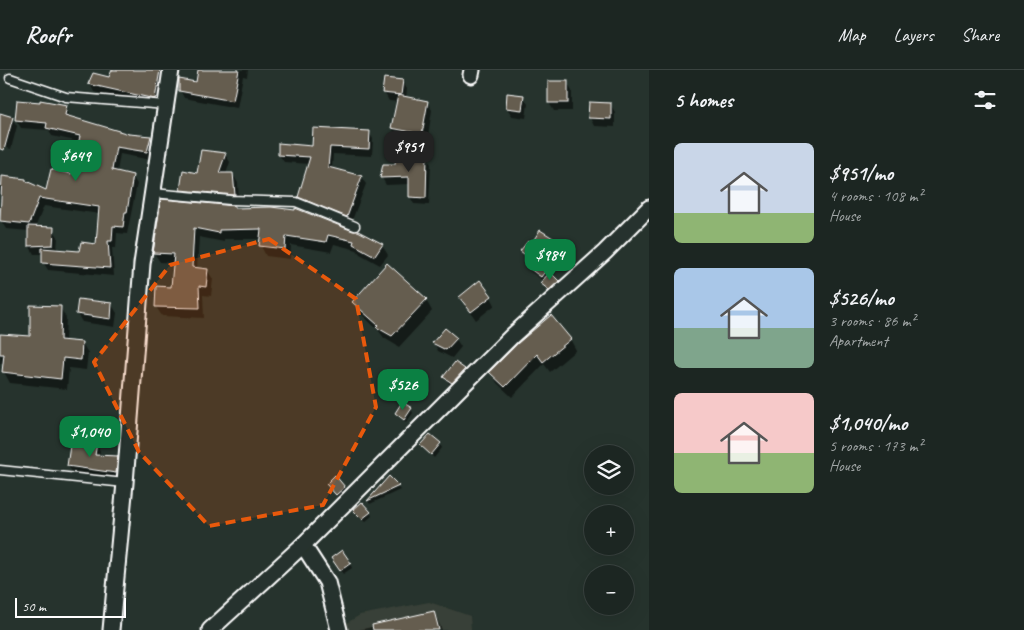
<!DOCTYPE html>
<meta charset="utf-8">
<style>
:root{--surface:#1c2622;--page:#252e2a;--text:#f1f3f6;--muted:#a0a5a5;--line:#3a4340;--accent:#0b8043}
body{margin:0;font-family:Caveat,sans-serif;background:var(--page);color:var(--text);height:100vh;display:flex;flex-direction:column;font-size:19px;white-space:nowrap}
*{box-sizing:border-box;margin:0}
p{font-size:16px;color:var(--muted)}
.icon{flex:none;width:28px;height:28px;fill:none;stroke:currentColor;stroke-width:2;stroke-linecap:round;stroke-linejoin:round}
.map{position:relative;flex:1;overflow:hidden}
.side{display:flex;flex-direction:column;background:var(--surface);width:375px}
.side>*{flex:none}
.fabs{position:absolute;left:584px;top:375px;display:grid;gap:10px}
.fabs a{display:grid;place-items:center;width:50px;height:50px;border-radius:50%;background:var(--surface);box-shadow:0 5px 20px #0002,0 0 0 1px var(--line);font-size:25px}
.scale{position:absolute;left:15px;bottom:12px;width:111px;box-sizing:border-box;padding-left:5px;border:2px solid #fff;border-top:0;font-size:14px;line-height:18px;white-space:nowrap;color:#fff;-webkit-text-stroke:4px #26332d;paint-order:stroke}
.price{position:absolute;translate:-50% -42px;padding:0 11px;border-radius:10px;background:var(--accent);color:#fff;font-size:16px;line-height:32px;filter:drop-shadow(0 1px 2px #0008)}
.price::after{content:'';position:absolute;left:50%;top:30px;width:15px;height:11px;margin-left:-8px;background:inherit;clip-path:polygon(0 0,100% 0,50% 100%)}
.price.current{background:#222;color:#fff}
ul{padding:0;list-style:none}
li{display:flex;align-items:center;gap:15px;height:125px;padding:0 25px}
li span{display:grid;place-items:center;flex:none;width:140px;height:100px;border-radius:8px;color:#555}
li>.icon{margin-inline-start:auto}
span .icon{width:60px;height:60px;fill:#fffc;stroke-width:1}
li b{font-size:21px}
h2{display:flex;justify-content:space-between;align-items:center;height:60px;padding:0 25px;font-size:21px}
header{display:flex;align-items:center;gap:30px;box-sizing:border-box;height:70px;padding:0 25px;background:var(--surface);border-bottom:1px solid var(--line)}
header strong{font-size:24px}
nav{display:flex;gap:28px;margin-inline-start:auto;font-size:18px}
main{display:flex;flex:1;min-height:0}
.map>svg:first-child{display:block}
.built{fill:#394037}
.shadow{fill:#0007;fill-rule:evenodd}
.building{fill:#655d4f;stroke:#fff}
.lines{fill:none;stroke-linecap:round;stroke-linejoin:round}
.lane-casing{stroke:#fff;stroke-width:11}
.street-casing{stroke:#fff;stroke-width:19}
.lane{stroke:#26332d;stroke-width:8}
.street{stroke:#26332d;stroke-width:15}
.marked{fill:#e8590c;fill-opacity:0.2;stroke:#e8590c;stroke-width:4;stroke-dasharray:10 6;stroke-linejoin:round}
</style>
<header>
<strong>Roofr</strong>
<nav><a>Map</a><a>Layers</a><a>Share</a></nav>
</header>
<main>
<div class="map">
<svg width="649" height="560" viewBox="0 0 649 560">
<rect width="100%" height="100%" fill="#26332d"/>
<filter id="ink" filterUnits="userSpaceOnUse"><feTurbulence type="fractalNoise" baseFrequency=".02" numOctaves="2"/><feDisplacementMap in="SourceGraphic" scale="10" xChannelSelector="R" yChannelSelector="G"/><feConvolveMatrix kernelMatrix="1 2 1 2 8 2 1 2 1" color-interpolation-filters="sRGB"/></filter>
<g filter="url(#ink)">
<polygon class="built" points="429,532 470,546 471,560 335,560 360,545"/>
<g class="shadow">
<polygon points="113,0 159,1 164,9 159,36 94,22 90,14 110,9"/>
<polygon points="208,0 248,0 247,7 243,6 237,38 184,28 180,20 209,16"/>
<polygon points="402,11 407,19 406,28 427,32 432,40 427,72 397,66 392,58 398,32 389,31 384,22"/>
<polygon points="549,12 567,13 572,21 572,41 554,41 549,33"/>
<polygon points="523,26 528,34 526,48 512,46 507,38"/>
<polygon points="610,34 615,42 615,57 594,56 590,48"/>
<path d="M 66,36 L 70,47 L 129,66 L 150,67 L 154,75 L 151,90 L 120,84 L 117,102 L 132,106 L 137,114 L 127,164 L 117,163 L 116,178 L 112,178 L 114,206 L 48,200 L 43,192 L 44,184 L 34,184 L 29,175 L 29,161 L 6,159 L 1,151 L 3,137 L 0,137 L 0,107 L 25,110 L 47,122 L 72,105 L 80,72 L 52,66 L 49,60 L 21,58 L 16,50 ZM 44,136 L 100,144 L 97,176 L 80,182 L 57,180 L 58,167 L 53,158 L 35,158 Z"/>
<polygon points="0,45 12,48 17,56 11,79 0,76"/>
<polygon points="369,62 373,69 372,86 333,84 332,100 361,107 366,114 351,153 304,134 300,127 309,94 284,92 279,85"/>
<polygon points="225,84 230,92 226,104 233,105 238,113 239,132 186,128 181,120"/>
<polygon points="426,87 431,94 429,135 414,134 410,127 410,114 386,115 382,108 384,96 396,95"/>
<polygon points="162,131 235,137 236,139 358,162 382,175 388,185 380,195 360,184 357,180 334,174 331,182 291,175 290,189 266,186 261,176 261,169 224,169 224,172 199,167 197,199 207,200 213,209 211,226 203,225 204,248 162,246 156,237 173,219 174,193 160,192 154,183"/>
<polygon points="560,174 563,180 553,196 555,199 550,205 560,215 552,223 544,217 543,211 531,202 527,196 531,191 521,181 531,175"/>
<polygon points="460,227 491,227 495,235 476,250"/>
<polygon points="426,230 432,241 399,277 384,268 379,261 360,243 354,232"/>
<polygon points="112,235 117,243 115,257 82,252 77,244"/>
<polygon points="60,237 66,248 65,271 82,273 88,283 86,300 69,298 67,319 10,313 4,302 5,294 0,293 0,265 31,267"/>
<polygon points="456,269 461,277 452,288 438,281 434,273"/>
<polygon points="570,269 576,280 550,302 544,294 512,327 497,313 491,302"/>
<polygon points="455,293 464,300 469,308 457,321 450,315 445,307"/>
<polygon points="411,339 413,343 406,353 396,343"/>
<polygon points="96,374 100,381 99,387 117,388 121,395 120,410 73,403 68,396"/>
<polygon points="440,374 442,378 434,388 422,375"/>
<polygon points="389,408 400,420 370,434 368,431"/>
<polygon points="344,417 346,421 339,428 329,418"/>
<polygon points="370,442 372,446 365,452 357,444"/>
<polygon points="335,492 350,494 352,498 343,504"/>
<polygon points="434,542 442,560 359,560"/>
</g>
<g class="building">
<polygon points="112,0 160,0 155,29 88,14 93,3 109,7"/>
<polygon points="198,0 239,0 233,31 179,21 179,9 196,12"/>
<polygon points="384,8 403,10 401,25 382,23"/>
<rect x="548" y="11" width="20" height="22"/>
<polygon points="507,23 524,25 522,40 506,38"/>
<polygon points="398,25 428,31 422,64 391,58"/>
<polygon points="17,30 40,32 40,30 67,35 65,45 129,64 151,66 147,82 116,77 112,100 133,105 127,142 125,142 123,157 113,156 112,171 108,171 110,198 42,193 42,178 79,181 81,172 96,174 99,137 39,128 29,154 0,151 2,106 26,109 26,111 46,120 51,99 71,104 80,66 46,58 47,53 15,50"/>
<polygon points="589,32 611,33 611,49 588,48"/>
<polygon points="0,43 13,47 4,80 0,79"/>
<polygon points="313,58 370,61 369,79 330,77 328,97 362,106 347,147 298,127 310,87 278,85 278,73 312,76"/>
<polygon points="201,80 226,83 219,103 233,103 235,125 180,120 183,100 197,103"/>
<polygon points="396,84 427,86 426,128 409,127 409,107 380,108 383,94 395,94"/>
<polygon points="161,129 235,136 235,138 271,137 295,140 295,138 353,161 358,161 383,174 375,186 353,174 354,171 328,165 326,172 286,166 285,179 259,176 261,159 219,160 219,163 194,158 192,197 208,199 206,217 199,216 200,238 155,237 156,216 171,217 174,184 153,183"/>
<polygon points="28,156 54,157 53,175 28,176"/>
<polygon points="540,160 561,173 550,190 552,192 541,207 526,196 531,189 520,181 528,171 531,174"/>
<polygon points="387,193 427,229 392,266 376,257 378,255 352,232"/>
<polygon points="550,202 559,211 549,220 540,213"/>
<polygon points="480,210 492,226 471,242 459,227"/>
<polygon points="78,229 112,233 111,249 76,244"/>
<polygon points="30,235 61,236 60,270 82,272 81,290 63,288 61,309 2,302 4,284 0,284 0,264 30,266"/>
<polygon points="551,245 571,269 543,292 537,284 505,317 489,302 518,273"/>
<polygon points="445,258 457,268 446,280 432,273"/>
<polygon points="455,292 465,299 452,313 443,307"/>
<polygon points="402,332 412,338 404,350 395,343"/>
<polygon points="430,364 441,373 431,385 420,375"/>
<polygon points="71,369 97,373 95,385 118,386 116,403 67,396"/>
<polygon points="335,405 345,417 336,425 326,414"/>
<polygon points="389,406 399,416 367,431"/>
<polygon points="362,432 371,442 362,449 353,440"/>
<polygon points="342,480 351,493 340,501 331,488"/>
<polygon points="434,541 439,560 373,560 372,555"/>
</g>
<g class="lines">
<defs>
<g id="lane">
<polyline points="10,8 66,27 166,35"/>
<polyline points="153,123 230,130 296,132 355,156"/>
<polyline points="0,400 125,413"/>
</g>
<g id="street">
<polyline points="471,5 472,0"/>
<polyline points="303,475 327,512 339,560"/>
<polyline points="111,560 125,413 142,194 171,0"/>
<polyline points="210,560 303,475 512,266 605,182 649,138"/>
</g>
</defs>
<use href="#lane" class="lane-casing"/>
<use href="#street" class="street-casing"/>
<use href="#lane" class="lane"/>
<use href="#street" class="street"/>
</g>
</g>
<path class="marked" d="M 269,169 L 356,229 L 376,337 L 323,435 L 209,456 L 139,382 L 94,292 L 170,195 Z"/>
</svg>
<div class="fabs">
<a><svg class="icon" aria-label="layers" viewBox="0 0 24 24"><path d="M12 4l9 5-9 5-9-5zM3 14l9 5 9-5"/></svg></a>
<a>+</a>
<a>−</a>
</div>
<div class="scale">50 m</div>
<b class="price current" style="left:409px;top:103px">$951</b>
<b class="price" style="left:76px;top:112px">$649</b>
<b class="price" style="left:550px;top:211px">$984</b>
<b class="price" style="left:403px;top:341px">$526</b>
<b class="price" style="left:90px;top:388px">$1,040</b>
</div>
<section class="side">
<h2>5 homes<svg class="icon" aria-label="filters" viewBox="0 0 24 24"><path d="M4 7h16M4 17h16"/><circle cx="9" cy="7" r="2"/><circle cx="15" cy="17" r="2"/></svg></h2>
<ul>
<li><span style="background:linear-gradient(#c9d6e8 70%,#8fb573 0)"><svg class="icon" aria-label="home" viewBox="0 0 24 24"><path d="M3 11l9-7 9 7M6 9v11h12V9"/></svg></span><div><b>$951/mo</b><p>4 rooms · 108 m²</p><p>House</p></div></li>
<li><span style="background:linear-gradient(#a9c7e8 60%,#7fa58c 0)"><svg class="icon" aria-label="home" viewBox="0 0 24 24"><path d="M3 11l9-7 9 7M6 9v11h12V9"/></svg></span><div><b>$526/mo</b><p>3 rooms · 86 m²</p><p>Apartment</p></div></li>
<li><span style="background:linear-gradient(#f6c9c9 60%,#8fb573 0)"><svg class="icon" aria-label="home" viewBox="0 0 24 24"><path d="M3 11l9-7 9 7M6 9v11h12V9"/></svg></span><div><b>$1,040/mo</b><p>5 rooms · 173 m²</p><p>House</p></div></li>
</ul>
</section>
</main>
